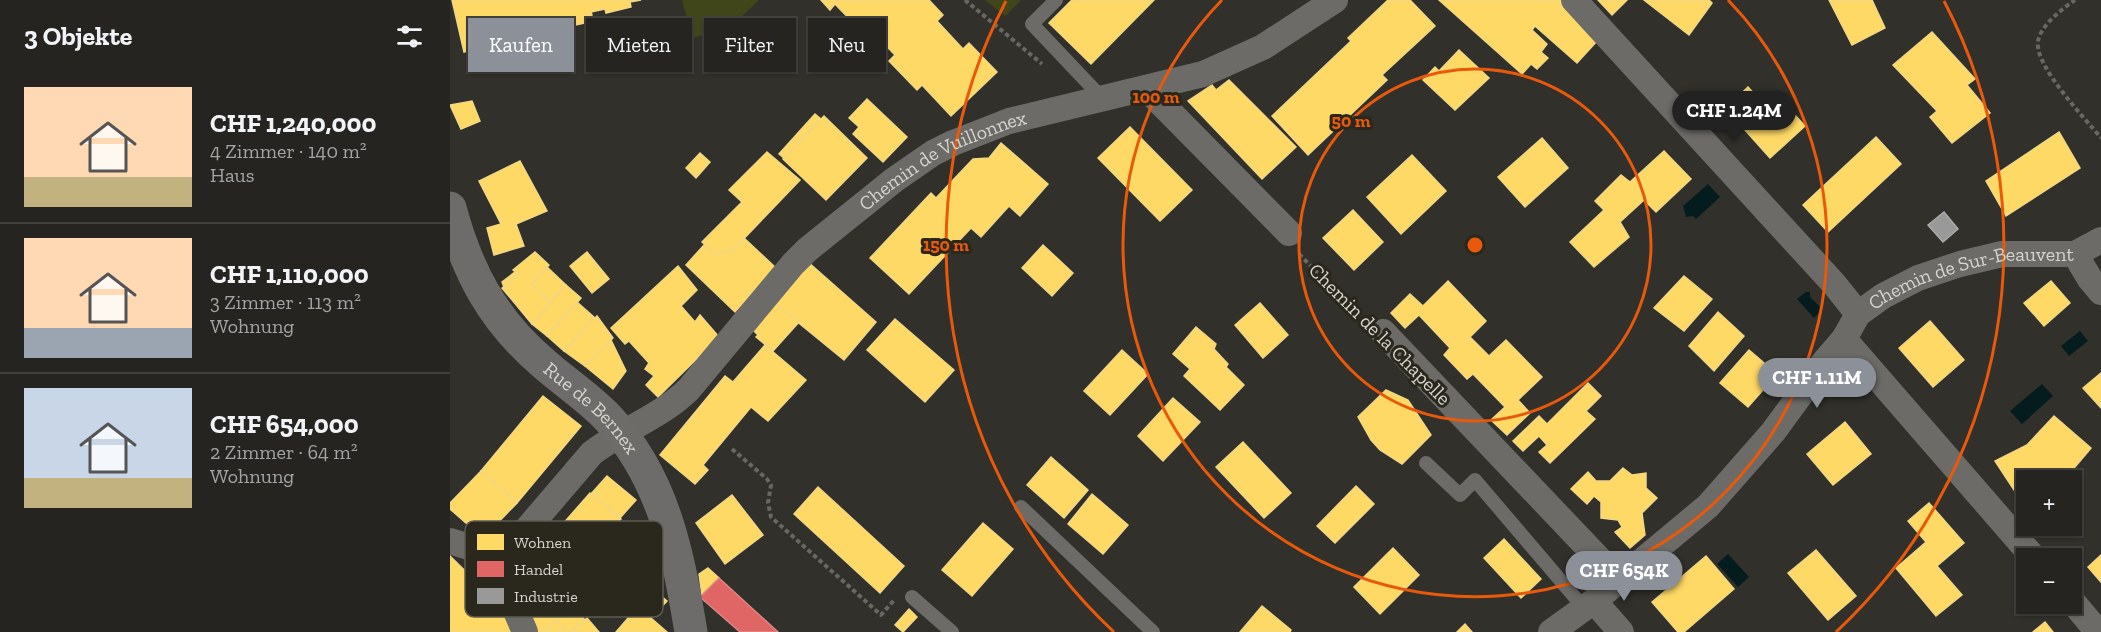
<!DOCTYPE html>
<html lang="de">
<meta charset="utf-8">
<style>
:root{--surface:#252420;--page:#2d2c29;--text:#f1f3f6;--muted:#a3a4a5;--line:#42413e;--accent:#8c9099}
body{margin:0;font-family:"Zilla Slab",serif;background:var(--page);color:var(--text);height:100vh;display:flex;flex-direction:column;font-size:22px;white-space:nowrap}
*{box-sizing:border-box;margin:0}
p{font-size:20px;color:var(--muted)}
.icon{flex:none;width:33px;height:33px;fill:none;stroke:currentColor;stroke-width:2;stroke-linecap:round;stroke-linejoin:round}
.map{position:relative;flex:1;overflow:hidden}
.sheet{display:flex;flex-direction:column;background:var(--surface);width:450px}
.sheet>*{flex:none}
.top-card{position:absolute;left:18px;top:18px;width:570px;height:54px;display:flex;gap:12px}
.controls{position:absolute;left:1566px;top:470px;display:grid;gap:12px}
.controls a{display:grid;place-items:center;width:66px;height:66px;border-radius:0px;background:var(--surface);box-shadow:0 2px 4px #0004,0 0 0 2px var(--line);font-size:30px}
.price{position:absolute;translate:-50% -51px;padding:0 14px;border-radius:21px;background:var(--accent);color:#fff;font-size:20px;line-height:39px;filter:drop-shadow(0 2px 3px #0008)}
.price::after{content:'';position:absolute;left:50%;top:36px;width:18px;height:14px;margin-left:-9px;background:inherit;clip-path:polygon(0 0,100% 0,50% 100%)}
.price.on{background:#222;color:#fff}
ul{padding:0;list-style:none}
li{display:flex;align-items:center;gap:18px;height:150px;padding:0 24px}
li+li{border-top:2px solid var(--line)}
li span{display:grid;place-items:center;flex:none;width:168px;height:120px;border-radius:0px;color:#555}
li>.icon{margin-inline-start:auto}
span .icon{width:72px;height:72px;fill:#fffc;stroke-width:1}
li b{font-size:26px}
h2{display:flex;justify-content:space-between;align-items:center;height:72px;padding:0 24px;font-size:26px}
.tag{padding:0 21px;border-radius:0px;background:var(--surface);box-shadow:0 2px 4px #0004,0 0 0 2px var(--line);font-size:21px;line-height:54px}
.tag.on{background:var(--accent);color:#fff}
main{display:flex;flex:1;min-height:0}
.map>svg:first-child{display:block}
.green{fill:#40451a}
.water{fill:#041c1e}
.homes{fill:#ffd966;stroke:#f2d785;stroke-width:1.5}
.shops{fill:#e06666;stroke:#dc8785;stroke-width:1.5}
.industry{fill:#999;stroke:#abaaa8;stroke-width:1.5}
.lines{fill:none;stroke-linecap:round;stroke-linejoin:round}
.path{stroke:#686764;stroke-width:4;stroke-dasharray:4.5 3;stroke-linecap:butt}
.lane{stroke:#6c6b68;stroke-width:14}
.street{stroke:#6c6b68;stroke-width:26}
.secondary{stroke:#6e6c6a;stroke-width:33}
.ring{fill:none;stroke:#e8590c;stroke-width:3}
.labels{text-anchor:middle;stroke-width:6;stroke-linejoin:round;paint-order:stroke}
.street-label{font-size:20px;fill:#d4d3cc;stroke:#2a281d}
.key{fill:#2a281d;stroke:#5d5b52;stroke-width:1.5}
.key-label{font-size:16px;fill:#d4d3cc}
.centre{fill:#e8590c;stroke:#2a281d;stroke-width:3}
.ring-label{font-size:18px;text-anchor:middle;font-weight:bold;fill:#e8590c;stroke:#2a281d;stroke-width:6;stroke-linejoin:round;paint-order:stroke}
</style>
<main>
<section class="sheet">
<h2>3 Objekte<svg class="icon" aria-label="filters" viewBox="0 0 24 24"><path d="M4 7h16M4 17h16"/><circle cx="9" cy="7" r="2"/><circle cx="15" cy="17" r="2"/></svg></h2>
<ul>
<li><span style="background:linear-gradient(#ffd9b3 75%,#c2b280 0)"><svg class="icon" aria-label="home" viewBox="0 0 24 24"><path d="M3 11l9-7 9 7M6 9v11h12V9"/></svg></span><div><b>CHF 1,240,000</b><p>4 Zimmer · 140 m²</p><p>Haus</p></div></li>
<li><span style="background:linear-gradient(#ffd9b3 75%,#9aa5b1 0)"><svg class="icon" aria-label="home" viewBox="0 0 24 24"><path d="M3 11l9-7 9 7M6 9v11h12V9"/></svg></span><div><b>CHF 1,110,000</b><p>3 Zimmer · 113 m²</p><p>Wohnung</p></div></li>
<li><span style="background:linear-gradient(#c9d6e8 75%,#c2b280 0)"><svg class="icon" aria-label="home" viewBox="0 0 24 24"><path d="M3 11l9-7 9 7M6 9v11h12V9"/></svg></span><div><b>CHF 654,000</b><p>2 Zimmer · 64 m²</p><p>Wohnung</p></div></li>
</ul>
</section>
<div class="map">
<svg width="1651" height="632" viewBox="0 0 1651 632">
<rect width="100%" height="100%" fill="#31302a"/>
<g class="green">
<polygon points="232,0 309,0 280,28 242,38"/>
<polygon points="535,0 571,0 555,16"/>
</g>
<g class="water">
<polygon points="1258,184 1270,197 1246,219 1243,216 1236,217 1233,206"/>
<polygon points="1356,292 1360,292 1360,297 1372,309 1364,318 1347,299"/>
<polygon points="1630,331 1638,341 1619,356 1611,346"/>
<polygon points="1592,384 1603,396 1572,424 1560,411"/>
<polygon points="1278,554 1299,577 1288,587 1267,564"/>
</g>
<g class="homes">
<polygon points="2,0 191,0 180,2 181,7 156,13 155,9 141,12 142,15 134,17 135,23 107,29 106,24 100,25 100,28 93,30 94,35 65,42 64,36 57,38 58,41 50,43 52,48 23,55 22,50 14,52"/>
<polygon points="371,0 479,0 493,15 487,21 513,49 519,43 547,72 501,116 472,85 467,90 439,61 445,55 419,28 413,33 385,4 380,10"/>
<polygon points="622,0 704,0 641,64 599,23"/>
<polygon points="938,0 960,0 985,26 932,75 937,80 858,155 822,116 901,41 898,38"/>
<polygon points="989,0 1116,0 1148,40 1127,63 1085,26 1082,30 1097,44 1091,52 1098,58 1087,69 1081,64 1072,74"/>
<polygon points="1148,0 1177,0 1162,15"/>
<polygon points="1194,0 1259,0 1262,3 1239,35"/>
<polygon points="1379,0 1422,0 1435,28 1402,45"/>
<polygon points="1482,32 1525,79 1517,85 1540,113 1502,143 1480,117 1487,111 1443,65"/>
<polygon points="1009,50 1039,78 1005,110 973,80 985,67 989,71"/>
<polygon points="779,80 846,147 812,179 738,101 762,85 766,90"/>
<polygon points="1298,87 1331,124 1343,113 1355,126 1320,158 1286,120 1281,125 1270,113"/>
<polygon points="417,99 457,137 433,162 403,134 409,127 399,118"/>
<polygon points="22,101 30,121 11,129 0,105"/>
<polygon points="365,114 371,119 334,158 329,154"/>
<polygon points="374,116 417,158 376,200 333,159"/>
<polygon points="680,127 742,190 710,221 648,158"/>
<polygon points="1609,132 1630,168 1556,216 1536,181"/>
<polygon points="1426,137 1451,164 1378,232 1353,205"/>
<polygon points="1092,138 1118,168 1075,207 1048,177"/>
<polygon points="551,143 598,184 570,216 559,206 531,237 521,228 459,294 420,258 481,193 486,198 523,159 539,158"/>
<polygon points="1214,151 1241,179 1206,212 1194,200 1170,222 1179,237 1144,267 1120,242 1154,210 1145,201 1171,175 1180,182"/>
<polygon points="317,152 350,180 283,250 265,254 252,242 292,202 279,190"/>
<polygon points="250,153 260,162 246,178 236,168"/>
<polygon points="962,155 996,191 951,234 917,197"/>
<polygon points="70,161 97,211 66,224 74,246 44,255 37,228 51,224 29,181"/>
<polygon points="903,210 933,242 904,270 873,238"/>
<polygon points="294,238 325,267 285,312 236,265 254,245 265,254 283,250"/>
<polygon points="593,245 623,273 602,296 572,268"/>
<polygon points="85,252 99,265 82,284 101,302 82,324 52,288 69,275 63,270"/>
<polygon points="137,252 159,279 142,293 120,266"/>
<polygon points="358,262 426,322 394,360 323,302"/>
<polygon points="228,266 247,290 231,306 245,322 250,315 269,337 208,397 196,385 204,376 195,369 199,363 179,341 175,344 161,328"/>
<polygon points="97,267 116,285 101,302 82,284"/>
<polygon points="65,272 69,275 54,287 52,282"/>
<polygon points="1234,276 1262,299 1234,331 1204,308"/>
<polygon points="998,281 1036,321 1020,337 1039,356 1056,340 1092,377 1068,400 1080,413 1057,435 1041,420 1055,407 1023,374 1017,379 994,355 1000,348 969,315 955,328 941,313 960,294 973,306"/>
<polygon points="1601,281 1620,303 1594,326 1574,303"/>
<polygon points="116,285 131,298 97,336 82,324"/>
<polygon points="127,302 145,318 114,351 97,336"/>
<polygon points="323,302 349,322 323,351 306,337 308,335 300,327"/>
<polygon points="810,303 838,335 813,358 785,325"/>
<polygon points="1268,312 1294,336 1264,371 1239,346"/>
<polygon points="147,316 163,338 135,366 114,351"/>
<polygon points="445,319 504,370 475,402 417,350"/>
<polygon points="1480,321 1514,360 1483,387 1449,348"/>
<polygon points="746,327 766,344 764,349 778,364 776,367 794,385 770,410 734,376 740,369 723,354"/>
<polygon points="161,340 176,371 163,389 135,366"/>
<polygon points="315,345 356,380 318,421 301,407 253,465 258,470 245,484 210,455 275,376 283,382"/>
<polygon points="672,350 698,374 660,415 634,391"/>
<polygon points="1299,350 1327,374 1298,407 1270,383"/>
<polygon points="1651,373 1651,408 1633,388"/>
<polygon points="1138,383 1151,396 1136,411 1145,419 1100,463 1089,452 1097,445 1089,436 1073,451 1063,441 1089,416 1097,424"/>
<polygon points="936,390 958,400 981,435 952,464 930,450 921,440 908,417"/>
<polygon points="93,396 131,426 67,503 31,471"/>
<polygon points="723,398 750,422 713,461 688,436"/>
<polygon points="1604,416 1641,448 1614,480 1603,480 1600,477 1595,480 1576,480 1576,491 1568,496 1545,461 1577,445"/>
<polygon points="1395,422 1421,454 1383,485 1357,454"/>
<polygon points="793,442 841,493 814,518 766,467"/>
<polygon points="601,457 638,490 614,518 577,485"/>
<polygon points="1173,468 1182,475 1196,473 1196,488 1207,498 1192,513 1195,535 1180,548 1165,532 1172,527 1168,520 1151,518 1151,502 1144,496 1137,504 1121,489 1138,472 1146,481 1160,481"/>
<polygon points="31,471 67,503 33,538 0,509 0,503"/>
<polygon points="157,476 186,500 170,518 141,494"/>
<polygon points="906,486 924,504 885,543 867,526"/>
<polygon points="368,487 454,566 430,593 344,514"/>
<polygon points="140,493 171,519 120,577 81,554 108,523 111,526"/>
<polygon points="642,494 678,525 653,554 618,524"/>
<polygon points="282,495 313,535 275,564 246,523"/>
<polygon points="1479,503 1514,543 1487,566 1512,595 1486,616 1446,568 1476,542 1458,521"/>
<polygon points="533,523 563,549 522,596 492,570"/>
<polygon points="1054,539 1091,579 1071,598 1034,558"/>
<polygon points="943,548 969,575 930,614 904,587"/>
<polygon points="1366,550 1406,596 1378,620 1338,573"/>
<polygon points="1651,555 1651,582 1638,567"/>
<polygon points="0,556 65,620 71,632 0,632"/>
<polygon points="1256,556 1284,589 1234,632 1228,632 1202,602"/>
<polygon points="258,568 269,578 252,595 249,574"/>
<polygon points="93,572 135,620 121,632 117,632 77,586"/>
<polygon points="79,588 107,620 93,632 83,632 64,599"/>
<polygon points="203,589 217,601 201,618 217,632 166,632"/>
<polygon points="812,606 841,630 840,632 790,632"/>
<polygon points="459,609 467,617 453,632 445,625"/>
<polygon points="137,618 149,632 121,632 135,620"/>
<polygon points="107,620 117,632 93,632"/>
<polygon points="1595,622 1603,632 1583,632"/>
<polygon points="1015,624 1022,632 1007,632"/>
</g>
<polygon class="shops" points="269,578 328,632 290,632 250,597"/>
<polygon class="industry" points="1494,212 1508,229 1493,242 1478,225"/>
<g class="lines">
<g class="path">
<polyline points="515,0 592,64"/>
<path d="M 1625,0 C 1612,9 1591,25 1588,41 C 1584,66 1635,118 1651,138"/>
<polyline points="849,254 913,319"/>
<polyline points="282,449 317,479 321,485 318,503 321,517 431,615 445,599"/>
</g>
<g class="lane">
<polyline points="606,0 582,24 653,99"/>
<polyline points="976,463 1010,495 1025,480 1134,608"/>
<polyline points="571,507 703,632"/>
<polyline points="462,597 502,632"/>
</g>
<g class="street">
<polyline points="1124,0 1385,285 1408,314"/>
<polyline points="696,88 839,233"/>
<polyline points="1625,254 1640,279 1651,292"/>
<polyline points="933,332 1168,579"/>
<polyline points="1394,339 1584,558"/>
<polyline points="0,541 22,548 48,563"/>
<path id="s1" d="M 48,563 L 142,453 C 173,429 211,417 239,389 L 343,264 L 357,250 L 444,180 L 483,153 L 503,143 L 559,121 L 753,74 L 813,47 L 885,0"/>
<polyline points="48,563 62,602 75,632"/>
<polyline points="1144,601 1171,632"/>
<polyline points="1622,601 1648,632"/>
<path id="s2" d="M 1101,632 L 1144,601 L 1258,506 L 1323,432 L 1375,361 L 1394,339 L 1408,314 L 1433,296 L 1468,278 L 1510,264 L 1552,254 L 1625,254 L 1651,240"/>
</g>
<path class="secondary" id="s3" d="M 0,208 C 17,271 42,319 92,362 C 113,381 138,397 158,418 C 214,479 228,553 241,632"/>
</g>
<g class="ring">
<circle cx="1025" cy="245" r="176"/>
<path d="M1278 0A352 352 0 1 1 772 0"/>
<path d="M664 632A529 529 0 0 1 556 1M1494 1A529 529 0 0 1 1386 632"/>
</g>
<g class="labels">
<g class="street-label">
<text dy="7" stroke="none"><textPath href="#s1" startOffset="608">Chemin de Vuillonnex</textPath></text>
<text dy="7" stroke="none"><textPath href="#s2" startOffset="568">Chemin de Sur-Beauvent</textPath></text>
<text transform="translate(930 334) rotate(45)" y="7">Chemin de la Chapelle</text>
<text dy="7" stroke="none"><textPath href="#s3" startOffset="250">Rue de Bernex</textPath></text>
</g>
</g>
<rect x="15" y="521" width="198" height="96" rx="9" class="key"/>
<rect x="27" y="534" width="27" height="16" fill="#ffd966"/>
<rect x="27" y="561" width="27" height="16" fill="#e06666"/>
<rect x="27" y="588" width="27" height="16" fill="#999"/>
<g class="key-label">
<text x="64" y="548">Wohnen</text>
<text x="64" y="575">Handel</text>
<text x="64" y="602">Industrie</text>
</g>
<circle cx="1025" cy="245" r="9" class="centre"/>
<g class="ring-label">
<text x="706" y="103">100 m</text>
<text x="901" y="127">50 m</text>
<text x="496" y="251">150 m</text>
</g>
</svg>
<div class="controls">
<a>+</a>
<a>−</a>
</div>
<b class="price on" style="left:1284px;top:142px">CHF 1.24M</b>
<b class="price" style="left:1367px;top:409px">CHF 1.11M</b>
<b class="price" style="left:1174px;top:602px">CHF 654K</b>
<div class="top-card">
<a class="tag on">Kaufen</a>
<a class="tag">Mieten</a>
<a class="tag">Filter</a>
<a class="tag">Neu</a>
</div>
</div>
</main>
